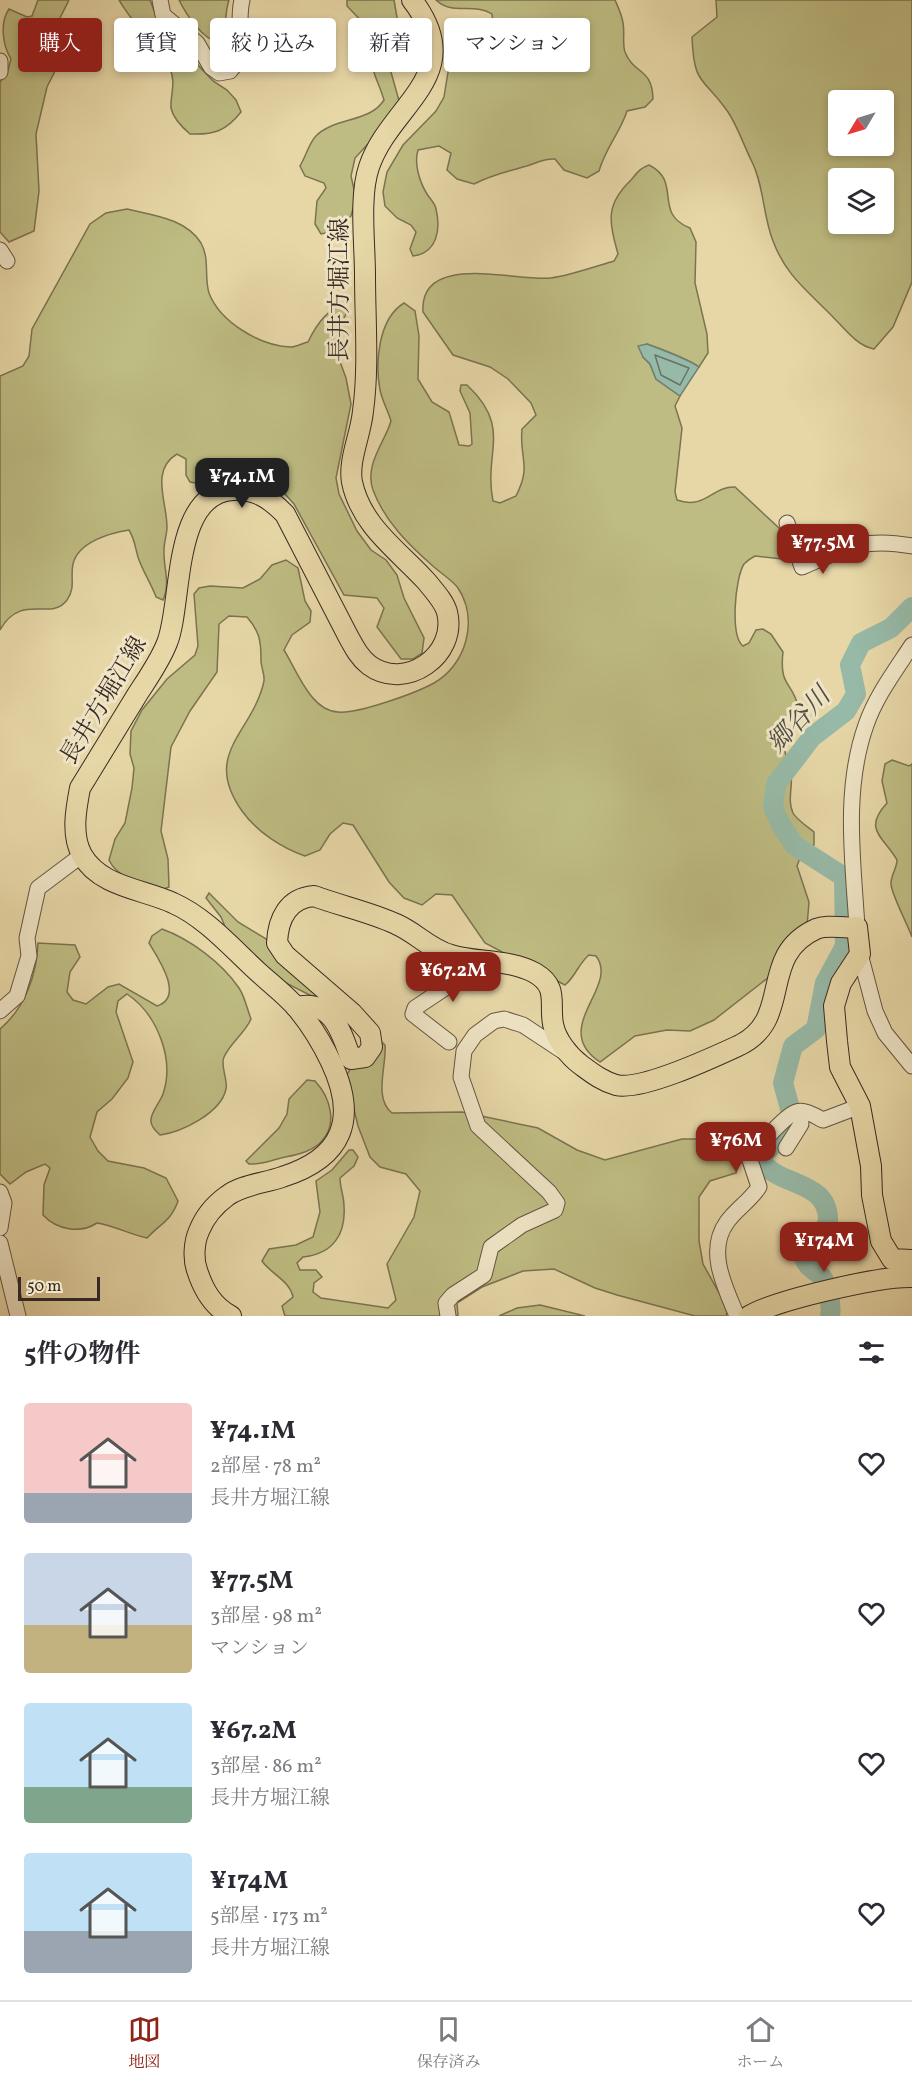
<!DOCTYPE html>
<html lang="ja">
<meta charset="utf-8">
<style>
:root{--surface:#fff;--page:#f2f2f3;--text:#2b2b33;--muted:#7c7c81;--line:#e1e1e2;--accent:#8f2418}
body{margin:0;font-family:Vollkorn,"Noto Serif JP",serif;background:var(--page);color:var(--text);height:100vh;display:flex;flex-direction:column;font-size:22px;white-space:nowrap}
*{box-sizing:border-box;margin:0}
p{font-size:20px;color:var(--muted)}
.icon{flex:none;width:33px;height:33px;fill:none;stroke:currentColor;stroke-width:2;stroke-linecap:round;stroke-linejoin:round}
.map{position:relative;height:1316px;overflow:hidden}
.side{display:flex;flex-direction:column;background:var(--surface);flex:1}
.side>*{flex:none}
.hud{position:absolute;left:18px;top:18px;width:600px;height:54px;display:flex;gap:12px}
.needle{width:39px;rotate:232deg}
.fabs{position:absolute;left:828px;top:90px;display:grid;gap:12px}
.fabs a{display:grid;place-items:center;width:66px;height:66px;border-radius:6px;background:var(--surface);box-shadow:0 3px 9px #0003;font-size:30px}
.scale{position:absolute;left:18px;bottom:15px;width:82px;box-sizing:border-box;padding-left:6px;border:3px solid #382a23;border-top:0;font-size:16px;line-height:21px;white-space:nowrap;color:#382a23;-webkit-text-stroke:4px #efe5c6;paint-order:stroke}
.price{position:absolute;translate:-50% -51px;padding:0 14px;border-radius:12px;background:var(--accent);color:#fff;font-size:20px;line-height:39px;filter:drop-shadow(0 2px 3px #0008)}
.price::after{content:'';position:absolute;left:50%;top:36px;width:18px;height:14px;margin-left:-9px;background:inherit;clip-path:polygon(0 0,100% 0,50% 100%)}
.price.on{background:#222;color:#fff}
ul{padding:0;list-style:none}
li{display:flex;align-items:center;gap:18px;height:150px;padding:0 24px}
li span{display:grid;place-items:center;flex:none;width:168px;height:120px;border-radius:6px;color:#555}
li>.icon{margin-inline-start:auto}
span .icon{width:72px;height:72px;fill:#fffc;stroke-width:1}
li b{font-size:26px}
h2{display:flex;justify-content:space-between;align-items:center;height:72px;padding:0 24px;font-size:26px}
.chip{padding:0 21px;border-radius:6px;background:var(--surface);box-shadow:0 3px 9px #0003;font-size:21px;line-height:54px}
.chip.on{background:var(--accent);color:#fff}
.menu{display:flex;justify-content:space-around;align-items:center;height:84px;border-top:2px solid var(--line);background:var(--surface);font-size:16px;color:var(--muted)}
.menu a{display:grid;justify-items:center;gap:3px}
.menu .on{color:var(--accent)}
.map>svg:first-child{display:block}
.green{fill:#bebc82;stroke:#7b7352;stroke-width:1.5;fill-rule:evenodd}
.water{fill:#97baa8;stroke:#718073;stroke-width:1.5}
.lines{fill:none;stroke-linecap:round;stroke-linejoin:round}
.shore{stroke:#687266;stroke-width:1.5}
.river{stroke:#97baa8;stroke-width:20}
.minor-casing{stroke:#645544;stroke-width:17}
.major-casing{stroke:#382a23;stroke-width:22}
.minor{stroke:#efe5c6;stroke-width:15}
.major{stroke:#e7d7a7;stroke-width:20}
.labels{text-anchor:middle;stroke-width:6;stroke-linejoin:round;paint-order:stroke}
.street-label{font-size:24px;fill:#382a23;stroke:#efe5c6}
.water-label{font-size:26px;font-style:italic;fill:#504e44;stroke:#efe5c6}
</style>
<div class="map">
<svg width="912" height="1316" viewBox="0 0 912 1316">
<rect width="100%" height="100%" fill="#e7d7a7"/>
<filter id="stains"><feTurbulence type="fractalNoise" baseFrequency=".00333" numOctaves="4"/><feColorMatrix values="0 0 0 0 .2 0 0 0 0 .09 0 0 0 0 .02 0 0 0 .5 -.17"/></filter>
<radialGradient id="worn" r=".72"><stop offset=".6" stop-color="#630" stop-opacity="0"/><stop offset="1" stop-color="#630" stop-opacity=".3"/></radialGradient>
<g class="green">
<path d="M 38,0 L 69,0 L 59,20 L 59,63 L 47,87 L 36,134 L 39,191 L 34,231 L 9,242 L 0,232 L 0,82 L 7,74 L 11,59 C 2,44 0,22 9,9 L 27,17 L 32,16 Z"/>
<path d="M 119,0 L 150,0 L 157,18 L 194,51 L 198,65 L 213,81 L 227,90 L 236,100 L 241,112 C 226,131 214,135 190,134 C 183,128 173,118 171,108 C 170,95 177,82 169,67 C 155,43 133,25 119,0 Z"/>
<path d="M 179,0 L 229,0 C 224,15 227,29 221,44 C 202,39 187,16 179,0 Z"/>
<path d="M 347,0 L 394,0 L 398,23 L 389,65 L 400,104 L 388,122 L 355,158 L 351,176 L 356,198 L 351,216 L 339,230 L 321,234 L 315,224 L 317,201 L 326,188 L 324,183 L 305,176 L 300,166 C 305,158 309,144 315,137 C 333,117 370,123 384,100 C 376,73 367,70 375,40 L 369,29 L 347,6 Z"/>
<path d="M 436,0 L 615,0 C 618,7 622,15 623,23 C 625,32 622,43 625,52 C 634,75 652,67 653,99 L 645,107 L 627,111 C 620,133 606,147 599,171 L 587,178 L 564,170 L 555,159 C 542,158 536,164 523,167 C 503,173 494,174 474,184 L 457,179 L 447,170 L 451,153 L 439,146 L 418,150 C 414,163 419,181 427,194 C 430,199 435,203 436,209 C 441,230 437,253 413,256 L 410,249 L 416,232 L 411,225 L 397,218 L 385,206 L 383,192 L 387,172 L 403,145 L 436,111 L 444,97 L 449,66 L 493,25 L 492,14 C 474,2 452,16 436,0 Z"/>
<path d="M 716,0 L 912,0 L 912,282 L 893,327 L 874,349 C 857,346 844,328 832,316 C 808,291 786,276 773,241 C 763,216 764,186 752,162 C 744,146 738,127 728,112 C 703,76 694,87 692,37 L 717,17 ZM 838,100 L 884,100 L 884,146 L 838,146 ZM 838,178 L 884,178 L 884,224 L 838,224 Z"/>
<path d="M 649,165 C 683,182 652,213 690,228 L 696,242 L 695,283 L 707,334 L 708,353 L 699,367 C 688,359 661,349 647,344 L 643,357 L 650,364 L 656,379 L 680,396 L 675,406 L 682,428 L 675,492 L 677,500 C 705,510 712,486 735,487 L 779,528 L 789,544 L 788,553 L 782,559 L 755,556 C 751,558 747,561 744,564 C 735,578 730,636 743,646 L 749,643 L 756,630 L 763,629 L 771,634 L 783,652 C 779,687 792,681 798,706 C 772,729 785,746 791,775 C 793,787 787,800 793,813 C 797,820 808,827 814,832 L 814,845 L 800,858 L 797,866 L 809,902 L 807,926 L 769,977 L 714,1020 L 690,1031 L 667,1030 L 635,1036 L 600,1062 C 549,1028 620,987 596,956 L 589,955 C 578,964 576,976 565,985 L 485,943 L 452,895 L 436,894 L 422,905 L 404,898 L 389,882 L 353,825 L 343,823 L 330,834 L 320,850 L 305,856 C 282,848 257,832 242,811 C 201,753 253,733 264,681 C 265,673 260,666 261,658 C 261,640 259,631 247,617 L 229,616 L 219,624 L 217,672 L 190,711 L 171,747 L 161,831 L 168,859 L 169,887 L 161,890 C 143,884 118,879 109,860 L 115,839 L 125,823 L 132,788 L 134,768 L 130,754 L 131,731 L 142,710 L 167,679 L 195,655 L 198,646 L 194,594 L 199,588 L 210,586 L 243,588 L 260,579 L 272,565 L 286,560 L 298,568 L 305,601 L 311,611 L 310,622 L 292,635 L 284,650 C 297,671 311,711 338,712 C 358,714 416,693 434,683 C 466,665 479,620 458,588 C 453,581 442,574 434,567 C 409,545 385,522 373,490 C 364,465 385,442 391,421 C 388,411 382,400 380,390 C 375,363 378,319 404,303 L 415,311 L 419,336 L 418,379 L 432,402 L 449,412 L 459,445 L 469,446 L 472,444 L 470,413 L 460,391 L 461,385 L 467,385 C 513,428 483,452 493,501 L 500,503 L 516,496 C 532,464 519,460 522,429 L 536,415 L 531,403 L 508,379 L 490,367 L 453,355 L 423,312 C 419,251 516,282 551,278 C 568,276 597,266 614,261 L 618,254 C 609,221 605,205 631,180 C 637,173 640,168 649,165 Z"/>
<path d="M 127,209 C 151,215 186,218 201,243 C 210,259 204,277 209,293 C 220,322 260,346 291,347 C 296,347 303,343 308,342 C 316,325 327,309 345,303 L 347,312 L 339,329 L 335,348 L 346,378 L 351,404 L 336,478 L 339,494 L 357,531 L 371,550 L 386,560 L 397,575 L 404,598 L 424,638 L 422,653 L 413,659 L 401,659 L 377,627 L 384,608 L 377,598 L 344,595 L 294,504 L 274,482 L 242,476 L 201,484 L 190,482 L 186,475 L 186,459 L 177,454 C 150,470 167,502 167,527 C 167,534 164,542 164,550 C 163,567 171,583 163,600 L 156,597 C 151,583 142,570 138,557 C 135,547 135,540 129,530 C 110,533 78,542 73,564 C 70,577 76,588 67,600 C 51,622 21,592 0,630 L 0,376 L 23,366 L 29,356 L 32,329 L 90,224 L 106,213 Z"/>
<path d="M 892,760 L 909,766 L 912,764 L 912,937 C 908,925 890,892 891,883 C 891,875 897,868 897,860 C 884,837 862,830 887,803 L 882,781 L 885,764 Z"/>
<polygon points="209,893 238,922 268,940 339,1010 280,980 226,929 221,917 206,898"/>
<path d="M 162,929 C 190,939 222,963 239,988 C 245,997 247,1009 251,1019 C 245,1033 231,1042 224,1057 C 220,1066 228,1079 226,1089 C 221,1113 182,1132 160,1135 C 156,1131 150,1126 151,1119 C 152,1111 160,1102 163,1094 C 175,1059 157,1014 127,994 L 118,1001 L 116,1012 L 133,1062 L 128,1078 L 112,1099 L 97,1112 L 90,1137 L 98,1151 L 108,1161 L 144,1168 L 166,1178 L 178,1201 C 171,1221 161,1223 147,1238 C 129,1234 115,1226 97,1223 C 80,1234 57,1230 43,1215 L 44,1185 L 50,1168 L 45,1164 L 26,1172 L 10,1184 L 0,1174 L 0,1029 C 25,1008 37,974 38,943 L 75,945 L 80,957 L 70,972 L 67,992 L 73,1000 L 86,1004 L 108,987 L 119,984 L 157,1006 C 185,997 158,958 149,943 L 152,936 Z"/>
<path d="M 380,1040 L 385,1045 C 387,1065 373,1098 392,1113 L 462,1112 L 538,1128 L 577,1150 L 605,1160 L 682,1139 L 714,1139 L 735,1147 L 741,1158 L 736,1173 L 710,1181 L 699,1197 L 699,1241 L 703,1264 L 728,1309 L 726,1316 L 695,1316 L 617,1295 L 595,1288 L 554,1269 L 523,1271 L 482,1287 L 457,1303 L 458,1316 L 285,1316 L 282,1306 L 293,1297 C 290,1281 271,1274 262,1261 L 269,1249 L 296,1245 L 313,1237 L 320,1212 L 316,1181 L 332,1170 L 349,1150 L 353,1150 L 358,1157 L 354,1166 L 340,1178 C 340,1188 344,1196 344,1206 C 346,1234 333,1254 303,1257 L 297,1263 L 300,1270 L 316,1270 L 322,1277 L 314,1283 L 313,1292 L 321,1298 L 388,1308 L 396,1300 L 387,1264 L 414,1217 L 420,1191 L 406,1174 L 380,1167 L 370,1157 L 358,1126 L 346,1076 L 353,1065 Z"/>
<path d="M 307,1080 L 315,1081 C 330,1097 339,1125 320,1143 C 309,1153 294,1155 281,1158 C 270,1161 260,1165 249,1164 L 246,1161 L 279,1128 L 287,1114 L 289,1099 Z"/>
<polygon points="540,1305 585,1316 499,1316 517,1308"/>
</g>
<path class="water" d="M 647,344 C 660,349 688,359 699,367 L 680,396 L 656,379 L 650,364 L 643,357 L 638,346 Z"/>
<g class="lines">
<polygon class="shore" points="655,355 689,368 680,385 661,375"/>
<path class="river" d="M 830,1316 C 832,1306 828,1282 820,1275 C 813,1269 807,1267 804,1258 L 813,1240 L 828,1224 C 831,1177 776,1189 760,1158 L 794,1123 L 783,1083 L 793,1046 L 816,1029 L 825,983 L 845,946 L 844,877 L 794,845 L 781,825 L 773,807 L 776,784 L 812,737 L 846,711 L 856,694 L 850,665 L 861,643 L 891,628 L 912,607"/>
<defs>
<g id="minor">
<path d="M 160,0 L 163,15 L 197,43 L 211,67 L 219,73 L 230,71 C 247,53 236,23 242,0"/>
<polyline points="0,61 0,72"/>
<polyline points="0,250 7,261"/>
<path d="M 787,523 L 802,567 C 845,548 864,537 912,546"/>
<path d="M 857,927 C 853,860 843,790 866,725 C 876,696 895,671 912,645"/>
<polyline points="860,954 875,1011 885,1033 912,1066"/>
<polyline points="0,1011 17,996 29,956 27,938 38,888 82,855"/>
<polyline points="449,1042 413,1014 415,1008 448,986 474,960"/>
<polyline points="786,1148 801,1124 799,1112"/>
<polyline points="0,1192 4,1203 0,1228"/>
<polyline points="0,1243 18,1316"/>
<polyline points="448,1316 446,1303 453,1295 484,1275 491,1247 522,1225 555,1210 557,1203 549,1192 478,1126 461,1077 464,1051 475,1035 494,1021 504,1019 523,1025 567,1054"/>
<path d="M 737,1316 C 725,1287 706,1251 727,1222 C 736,1209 750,1201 759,1187 L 750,1160 C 754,1150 785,1116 796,1112 C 805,1109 815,1116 823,1120 L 860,1106"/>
</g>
<g id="major">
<path d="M 296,1007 C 332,999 341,1031 351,1059 L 365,1057 L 372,1047 L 370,1033 L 352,1013 L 285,955 L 277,943 C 278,919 288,898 314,896 C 341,906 370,912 396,924 C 415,932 431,950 451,955 C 477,963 510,959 535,973 C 559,987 549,1003 553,1024 C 556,1040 569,1056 581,1065 C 592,1073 602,1081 616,1085 C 642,1091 714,1057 740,1045 C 794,1018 757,956 816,929 C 828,924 844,929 857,927 L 860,954 L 841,983 L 834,1006 L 837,1041 L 840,1067 L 860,1106 L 871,1166 L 872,1195 L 881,1241 L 892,1259 L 912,1260"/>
<path d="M 231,1316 C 212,1306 203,1289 197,1270 C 193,1259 194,1242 199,1231 C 205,1216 213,1206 227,1196 C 241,1185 265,1183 282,1177 C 343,1158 358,1119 331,1062 C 322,1043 311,1025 297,1008 C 286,995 270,983 257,971 C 232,948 205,917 173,903 C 143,889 100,887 82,855 C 71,835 76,809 80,788 C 99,757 118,726 137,695 C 148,678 160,661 167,643 C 183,604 171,493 233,490 C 256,489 269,498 285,514 L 348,636 C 354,647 359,657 369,665 C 405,692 458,655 447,612 C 444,601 434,591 427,582 C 399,551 361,526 352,482 C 348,460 361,434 363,411 C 369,368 365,319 365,275 C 365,244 359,196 369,167 C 390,104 470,75 412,0"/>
<path d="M 749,1316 C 776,1300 880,1276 912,1277"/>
</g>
</defs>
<use href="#minor" class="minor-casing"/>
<use href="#major" class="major-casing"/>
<use href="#minor" class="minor"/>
<use href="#major" class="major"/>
</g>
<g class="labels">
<g class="street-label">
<text transform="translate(339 290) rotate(-90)" y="8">長井方堀江線</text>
<text transform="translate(103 700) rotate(-59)" y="8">長井方堀江線</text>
</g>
<g class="water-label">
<text transform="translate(798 719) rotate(-47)" y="9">郷谷川</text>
</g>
</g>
<rect width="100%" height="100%" filter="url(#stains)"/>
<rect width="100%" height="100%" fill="url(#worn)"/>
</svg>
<div class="fabs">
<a><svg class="needle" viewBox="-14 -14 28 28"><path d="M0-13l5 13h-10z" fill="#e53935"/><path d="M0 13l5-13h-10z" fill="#7c7c81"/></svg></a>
<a><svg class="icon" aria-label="layers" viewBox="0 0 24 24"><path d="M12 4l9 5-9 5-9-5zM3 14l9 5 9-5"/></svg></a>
</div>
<div class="scale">50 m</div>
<b class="price on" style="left:242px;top:509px">¥74.1M</b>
<b class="price" style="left:823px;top:575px">¥77.5M</b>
<b class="price" style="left:453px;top:1003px">¥67.2M</b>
<b class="price" style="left:736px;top:1173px">¥76M</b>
<b class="price" style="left:824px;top:1273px">¥174M</b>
<div class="hud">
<a class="chip on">購入</a>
<a class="chip">賃貸</a>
<a class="chip">絞り込み</a>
<a class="chip">新着</a>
<a class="chip">マンション</a>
</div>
</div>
<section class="side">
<h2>5件の物件<svg class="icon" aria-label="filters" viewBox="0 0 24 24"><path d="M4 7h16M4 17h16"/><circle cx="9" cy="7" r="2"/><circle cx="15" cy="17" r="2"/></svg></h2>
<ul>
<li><span style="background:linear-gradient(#f6c9c9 75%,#9aa5b1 0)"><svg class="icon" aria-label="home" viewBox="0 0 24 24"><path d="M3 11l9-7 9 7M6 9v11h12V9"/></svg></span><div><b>¥74.1M</b><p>2部屋 · 78 m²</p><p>長井方堀江線</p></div><svg class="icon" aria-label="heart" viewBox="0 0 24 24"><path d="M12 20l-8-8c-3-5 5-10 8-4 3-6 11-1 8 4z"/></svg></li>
<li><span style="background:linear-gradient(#c9d6e8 60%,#c2b280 0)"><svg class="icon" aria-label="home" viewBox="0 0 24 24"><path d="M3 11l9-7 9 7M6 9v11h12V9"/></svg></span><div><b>¥77.5M</b><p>3部屋 · 98 m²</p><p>マンション</p></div><svg class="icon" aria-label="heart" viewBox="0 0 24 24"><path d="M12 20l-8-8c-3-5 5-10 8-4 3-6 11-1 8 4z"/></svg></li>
<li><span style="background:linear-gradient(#bfe0f5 70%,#7fa58c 0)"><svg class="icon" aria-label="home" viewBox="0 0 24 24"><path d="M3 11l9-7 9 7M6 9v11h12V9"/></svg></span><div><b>¥67.2M</b><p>3部屋 · 86 m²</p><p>長井方堀江線</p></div><svg class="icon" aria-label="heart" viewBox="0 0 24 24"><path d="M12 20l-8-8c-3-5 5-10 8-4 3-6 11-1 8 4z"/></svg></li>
<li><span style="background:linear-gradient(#bfe0f5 65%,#9aa5b1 0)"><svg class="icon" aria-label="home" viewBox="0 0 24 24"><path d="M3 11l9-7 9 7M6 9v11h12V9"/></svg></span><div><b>¥174M</b><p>5部屋 · 173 m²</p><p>長井方堀江線</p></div><svg class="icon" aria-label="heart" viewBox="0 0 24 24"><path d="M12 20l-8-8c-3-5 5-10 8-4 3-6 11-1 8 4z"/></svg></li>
</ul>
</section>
<nav class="menu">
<a class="on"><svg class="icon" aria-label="map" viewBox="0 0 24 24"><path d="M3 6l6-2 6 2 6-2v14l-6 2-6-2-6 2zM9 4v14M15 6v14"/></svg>地図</a>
<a><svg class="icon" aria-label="saved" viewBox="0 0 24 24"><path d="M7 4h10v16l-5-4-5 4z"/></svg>保存済み</a>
<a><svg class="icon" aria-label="home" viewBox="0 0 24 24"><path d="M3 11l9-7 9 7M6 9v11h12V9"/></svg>ホーム</a>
</nav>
